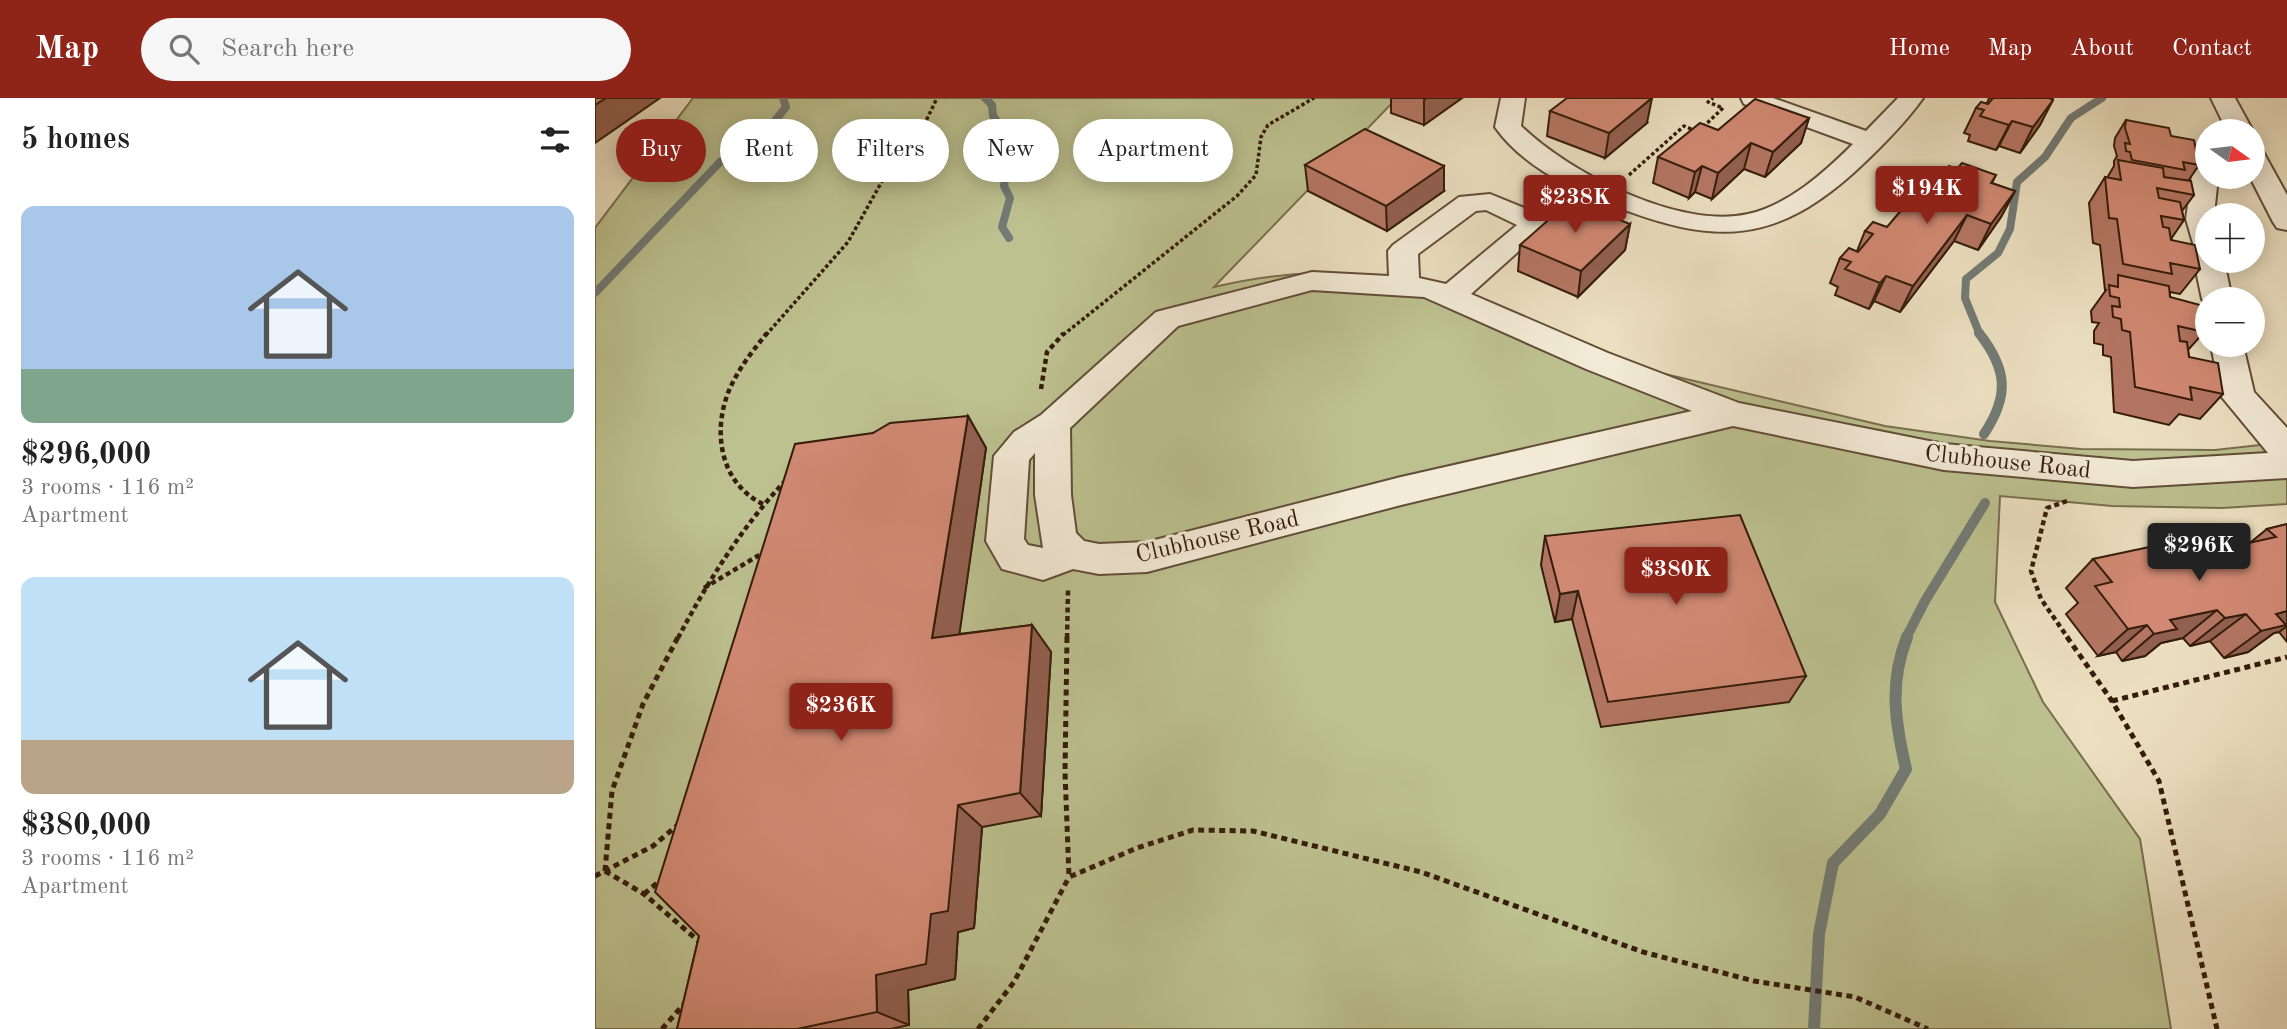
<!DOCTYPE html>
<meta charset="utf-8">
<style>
:root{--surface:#fff;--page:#f6f6f6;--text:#222;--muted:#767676;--accent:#8f2418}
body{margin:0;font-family:"Old Standard TT",serif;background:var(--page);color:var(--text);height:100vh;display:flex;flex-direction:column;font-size:26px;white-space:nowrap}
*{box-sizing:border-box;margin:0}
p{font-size:23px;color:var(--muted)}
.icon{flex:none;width:38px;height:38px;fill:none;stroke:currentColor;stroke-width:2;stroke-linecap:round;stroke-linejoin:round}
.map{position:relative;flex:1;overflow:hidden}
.panel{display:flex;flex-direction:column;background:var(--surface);width:595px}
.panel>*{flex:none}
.top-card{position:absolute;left:21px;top:21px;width:665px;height:63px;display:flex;gap:14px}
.needle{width:46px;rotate:104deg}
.fabs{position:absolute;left:1600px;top:21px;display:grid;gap:14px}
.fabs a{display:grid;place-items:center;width:70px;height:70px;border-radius:50%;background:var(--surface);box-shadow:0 4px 18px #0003;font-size:35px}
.price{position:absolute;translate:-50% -60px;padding:0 16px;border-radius:7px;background:var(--accent);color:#fff;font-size:23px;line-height:46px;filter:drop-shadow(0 2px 4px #0008)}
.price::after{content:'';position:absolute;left:50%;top:42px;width:21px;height:16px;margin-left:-10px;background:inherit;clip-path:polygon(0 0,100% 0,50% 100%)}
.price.on{background:#222;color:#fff}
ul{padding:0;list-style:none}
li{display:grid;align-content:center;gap:14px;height:371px;padding:0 21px}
li span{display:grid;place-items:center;height:217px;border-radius:14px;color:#555}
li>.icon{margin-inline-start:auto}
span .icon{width:126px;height:126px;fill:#fffc;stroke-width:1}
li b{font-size:30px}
h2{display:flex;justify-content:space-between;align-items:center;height:84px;padding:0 21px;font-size:30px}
.tag{padding:0 24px;border-radius:32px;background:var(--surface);box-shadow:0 4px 18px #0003;font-size:24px;line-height:63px}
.tag.on{background:var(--accent);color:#fff}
header{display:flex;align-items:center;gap:42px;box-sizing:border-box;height:98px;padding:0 35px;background:var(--accent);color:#fff}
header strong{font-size:33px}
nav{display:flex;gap:38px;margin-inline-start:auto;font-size:24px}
.search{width:490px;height:63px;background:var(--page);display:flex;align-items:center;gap:18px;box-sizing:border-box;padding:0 24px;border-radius:38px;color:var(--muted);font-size:26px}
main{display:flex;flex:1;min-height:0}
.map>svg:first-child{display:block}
.green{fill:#bdc190;stroke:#796e4e;stroke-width:2}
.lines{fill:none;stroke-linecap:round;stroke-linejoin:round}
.stream-far2{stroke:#727b75;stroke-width:8}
.stream-far1{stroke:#727b75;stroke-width:10}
.stream{stroke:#727b75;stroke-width:12}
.minor-casing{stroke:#634d38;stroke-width:4}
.path-far2{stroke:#351c0b;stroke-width:3.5;stroke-dasharray:3.5 2.5;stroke-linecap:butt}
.path-far1{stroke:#351c0b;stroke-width:4.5;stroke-dasharray:5 3.5;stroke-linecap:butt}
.path{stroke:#351c0b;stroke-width:5;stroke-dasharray:6 4.5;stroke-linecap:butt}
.minor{fill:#f3ebd7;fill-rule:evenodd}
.wall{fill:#b47663;stroke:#351c0b;stroke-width:2}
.shaded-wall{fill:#926050;stroke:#351c0b;stroke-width:2}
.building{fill:#d18973;stroke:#351c0b;stroke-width:2}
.labels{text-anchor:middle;stroke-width:6;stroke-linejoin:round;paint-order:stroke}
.street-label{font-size:24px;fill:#351c0b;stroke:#f3ebd7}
</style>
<header>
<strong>Map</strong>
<div class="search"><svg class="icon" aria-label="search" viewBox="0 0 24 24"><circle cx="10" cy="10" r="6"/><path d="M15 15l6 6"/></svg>Search here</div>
<nav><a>Home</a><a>Map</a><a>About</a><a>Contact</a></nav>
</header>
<main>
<section class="panel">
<h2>5 homes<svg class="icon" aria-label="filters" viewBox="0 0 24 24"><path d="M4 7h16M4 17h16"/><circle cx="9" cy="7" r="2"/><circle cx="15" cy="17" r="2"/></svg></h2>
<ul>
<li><span style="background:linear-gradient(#a9c7e8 75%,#7fa58c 0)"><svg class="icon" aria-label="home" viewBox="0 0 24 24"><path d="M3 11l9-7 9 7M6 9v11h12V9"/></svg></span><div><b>$296,000</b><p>3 rooms · 116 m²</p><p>Apartment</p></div></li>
<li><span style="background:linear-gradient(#bfe0f5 75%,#b9a48a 0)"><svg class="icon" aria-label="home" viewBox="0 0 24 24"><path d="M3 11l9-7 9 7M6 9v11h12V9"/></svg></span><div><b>$380,000</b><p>3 rooms · 116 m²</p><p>Apartment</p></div></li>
</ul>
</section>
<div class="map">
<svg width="1692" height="931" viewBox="0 0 1692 931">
<rect width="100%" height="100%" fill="#ece0c1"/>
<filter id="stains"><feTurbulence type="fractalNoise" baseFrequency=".00286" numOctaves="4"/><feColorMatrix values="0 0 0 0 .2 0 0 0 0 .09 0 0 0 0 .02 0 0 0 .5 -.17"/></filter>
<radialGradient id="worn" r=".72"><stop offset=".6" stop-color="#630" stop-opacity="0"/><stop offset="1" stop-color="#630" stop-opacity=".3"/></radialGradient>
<path class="green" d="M 98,0 L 802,0 L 619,189 C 690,172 756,170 827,185 L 1032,267 L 1290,328 L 1395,343 L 1486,351 L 1620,352 L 1692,344 L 1692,406 L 1627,410 L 1517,408 L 1405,398 L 1400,504 L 1448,604 L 1545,741 L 1576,931 L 296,931 L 313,892 L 360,881 L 363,834 L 379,830 L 387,729 L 446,717 L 455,554 L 128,931 L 0,931 L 0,130 Z"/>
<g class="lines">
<g class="stream-far2">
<polyline points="390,0 397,7 398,18 407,30 451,37 456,44 411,75 409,88 415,100 407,129 414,140"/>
<polyline points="0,195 125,64 174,30 191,9 188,0"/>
<polyline points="1385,237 1370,200 1371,181 1403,155 1415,131 1422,84 1450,59 1476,20 1507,0"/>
</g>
<g class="stream-far1">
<path d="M 1384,235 C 1412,271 1415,297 1389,336"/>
<polyline points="1311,540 1330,503 1390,405"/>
</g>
<path class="stream" d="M 1219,931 L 1224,836 L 1238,765 L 1285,716 L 1311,671 C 1300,624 1294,585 1312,539"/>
<defs>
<g id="minor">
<path d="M 906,0 L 930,0 L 926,28 C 973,74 1084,132 1153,116 C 1193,107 1229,75 1258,46 L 1149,6 L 1146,0 L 1178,0 L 1271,33 L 1303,0 L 1328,0 C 1311,24 1288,47 1267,67 C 1181,148 1120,148 1014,106 C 973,90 926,66 900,29 Z"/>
<polygon points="1616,0 1640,0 1658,33 1657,34 1632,33"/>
<polygon points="1657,48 1666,50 1692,97 1692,132 1682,130 1678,124 1655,79"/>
<polygon points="1611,61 1612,79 1623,79 1619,117 1612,117 1612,163 1629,163 1637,201 1612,201 1612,208 1607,201 1599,163 1602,159 1591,121 1598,69 1602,63"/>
<path d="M 895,96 L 951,119 L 955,125 L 876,196 L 1013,255 L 1144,305 L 1349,346 L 1538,363 L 1673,355 L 1626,298 L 1616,247 L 1648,247 L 1659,294 L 1692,330 L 1692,380 L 1538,389 L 1349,372 L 1138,328 L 806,407 L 552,474 L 504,476 L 478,471 L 448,482 L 407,471 L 391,443 L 399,358 L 419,334 L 446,317 L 561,214 L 717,174 L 794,178 L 793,153 L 798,147 L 864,99 ZM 891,112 L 922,127 L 851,186 L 824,180 L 823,156 L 881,113 ZM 717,192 L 829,199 L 991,271 L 1097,313 L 806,379 L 552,444 L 504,446 L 489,443 L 481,435 L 476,397 L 475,330 L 583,228 ZM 440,355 L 440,397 L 448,450 L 433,447 L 429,441 L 434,362 Z"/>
</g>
</defs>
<use href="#minor" class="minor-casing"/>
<g class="path-far2">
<polyline points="1108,29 1128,10 1113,4 1118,0"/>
<polyline points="1034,77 1089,28 1101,33"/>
<polyline points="171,237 253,144 300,60 330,25 342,0"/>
<polyline points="468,237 642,98 661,77 666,39 673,27 719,0"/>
</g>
<g class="path-far1">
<polyline points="446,291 452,254 469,235"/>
<polyline points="1472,403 1452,410 1436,473 1446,501 1473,540"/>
<path d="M 168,406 C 122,384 116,326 138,284 C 147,266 160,250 172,235"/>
<polyline points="109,490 171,453"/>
<path d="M 83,540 C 113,483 148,427 193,380"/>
<polyline points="472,540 473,492"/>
</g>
<g class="path">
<polyline points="472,539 470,674 474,779 542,750 598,732 658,733 826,774 1048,854 1159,883 1260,899 1333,931"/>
<polyline points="1472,539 1517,603 1564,683 1622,931"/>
<polyline points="1517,603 1692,559"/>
<polyline points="10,773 17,693 48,606 83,539"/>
<polyline points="10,773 49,796 107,846"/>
<polyline points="0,778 58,748 85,725"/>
<polyline points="49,796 67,781"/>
<polyline points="67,931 90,905"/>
<polyline points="383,931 419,884 474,779"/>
</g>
<use href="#minor" class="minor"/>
</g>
<g class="wall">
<polygon points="796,0 867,0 829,27 796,15"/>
<polygon points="1394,0 1458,0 1445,27 1425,55 1404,48 1401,52 1373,43 1375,37 1369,35 1381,10 1392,5"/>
<polygon points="955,13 1052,25 1010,60 952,38"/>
<polygon points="1214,20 1206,45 1170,79 1149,71 1117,101 1100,94 1094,100 1058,85 1063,59 1123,32"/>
<polygon points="1531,22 1576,38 1604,67 1593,83 1599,97 1587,113 1589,122 1576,141 1605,171 1585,196 1575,194 1575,199 1609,234 1593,252 1594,259 1628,296 1605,321 1584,316 1574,327 1519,314 1516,259 1508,257 1508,247 1499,245 1499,233 1504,225 1497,224 1496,213 1511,192 1510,192 1505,147 1498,145 1494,105 1510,79 1512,80 1519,68 1519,63 1522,58 1519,48 1520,40"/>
<polygon points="710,67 849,93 792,133 713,93"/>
<polygon points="1362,71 1401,77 1397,85 1420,93 1406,119 1383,152 1359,143 1305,214 1279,203 1274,211 1240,197 1243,189 1235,185 1245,160 1262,153 1270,133 1292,129 1326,100 1338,95 1347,77"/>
<polygon points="1035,126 1030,152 983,199 923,173 925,147"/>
<polygon points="373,318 391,350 364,536 437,527 456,554 446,718 387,729 379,830 363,834 360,881 313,892 314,927 296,931 82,931 104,838 278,335"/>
<polygon points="1692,426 1692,544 1684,534 1679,535 1653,554 1629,560 1615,543 1595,548 1588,540 1566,545 1550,558 1527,563 1521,554 1503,558 1471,516 1483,505 1471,490 1498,461 1600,457 1656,444 1672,431"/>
<polygon points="950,438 1211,578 1194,604 1006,629 977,521 960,524 946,467"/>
</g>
<g class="shaded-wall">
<polygon points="11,0 65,0 0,45 0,7"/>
<polygon points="832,0 867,0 829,27 829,2"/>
<polygon points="1057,0 1052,25 1010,60 1014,35"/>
<polygon points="1458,2 1445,27 1425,55 1438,29"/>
<polygon points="1214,20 1206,45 1170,79 1178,54"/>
<polygon points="1417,23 1404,48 1401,52 1414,27"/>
<polygon points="1156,45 1149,71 1117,101 1123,75"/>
<polygon points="849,68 849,93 792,133 791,108"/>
<polygon points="1107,68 1100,94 1094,100 1100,74"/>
<polygon points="1420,93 1406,119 1383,152 1396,126"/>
<polygon points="1372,117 1359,143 1305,214 1318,188"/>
<polygon points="1035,126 1030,152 983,199 986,173"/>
<polygon points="1291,178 1279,203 1274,211 1285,185"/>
<polygon points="373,318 391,350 360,567 337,540"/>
<polygon points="983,493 977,521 960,524 965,496"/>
<polygon points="1622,512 1588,540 1566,545 1550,558 1527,563 1575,522"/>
<polygon points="1692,513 1692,528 1684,534 1679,535 1653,554 1629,560 1666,533 1681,516"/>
<polygon points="1651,516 1615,543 1595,548 1630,520"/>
<polygon points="437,527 456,554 446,718 425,695"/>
<polygon points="1552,527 1521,554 1503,558 1533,531"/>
<polygon points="363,707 387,729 379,830 363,834 360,881 313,892 314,927 282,914 281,877 336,816"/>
</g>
<g class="building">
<polygon points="0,0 11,0 0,7"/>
<polygon points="972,0 1057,0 1014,35 955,13"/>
<polygon points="1398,0 1454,0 1458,2 1438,29 1417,23 1414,27 1385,18 1389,12 1381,10 1386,4 1393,6"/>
<polygon points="1160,1 1214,20 1178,54 1156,45 1123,75 1107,68 1100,74 1063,59 1105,25 1123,32"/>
<polygon points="1531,22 1574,30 1576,38 1599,42 1604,67 1588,64 1590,72 1537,62 1535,54 1531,53 1530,45 1535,46 1530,30"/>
<polygon points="770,31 849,68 791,108 710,67"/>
<polygon points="1523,62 1568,70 1569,79 1596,83 1599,97 1562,90 1564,100 1585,104 1589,122 1566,118 1568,129 1574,130 1576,142 1600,147 1605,171 1575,165 1577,176 1528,166 1522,121 1514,120 1510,79 1526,82"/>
<polygon points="1367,65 1401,77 1396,85 1420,93 1396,126 1372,117 1318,188 1291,178 1285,185 1250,171 1256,164 1245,160 1254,150 1263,154 1278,136 1270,133 1278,124 1292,129 1319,97 1326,100 1332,92 1339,95 1352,79 1347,77 1354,68 1362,71"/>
<polygon points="976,102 1035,126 986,173 925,147"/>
<polygon points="1523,177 1574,188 1575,199 1605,207 1609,234 1583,228 1585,243 1592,244 1594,259 1623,265 1628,296 1595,289 1597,302 1540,289 1535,234 1527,232 1526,221 1518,219 1517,208 1525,209 1524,200 1515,198 1514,187 1523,189"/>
<polygon points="373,318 337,540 437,527 425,695 363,707 353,813 336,816 331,866 281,877 282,914 202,931 82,931 104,838 60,794 200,346 278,335 295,325"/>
<polygon points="1145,417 1211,578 1013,604 983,493 965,496 950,438"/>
<polygon points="1692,426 1692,513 1681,516 1691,527 1666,533 1651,516 1630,520 1622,512 1575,522 1582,531 1559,536 1552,527 1533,531 1500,488 1517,484 1498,461 1587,442 1600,457 1681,439 1672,431"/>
</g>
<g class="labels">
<g class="street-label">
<text transform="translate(1413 363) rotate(6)" y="8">Clubhouse Road</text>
<text transform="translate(622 438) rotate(-13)" y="8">Clubhouse Road</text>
</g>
</g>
<rect width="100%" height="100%" filter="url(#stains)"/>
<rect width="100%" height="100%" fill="url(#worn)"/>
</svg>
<div class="fabs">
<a><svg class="needle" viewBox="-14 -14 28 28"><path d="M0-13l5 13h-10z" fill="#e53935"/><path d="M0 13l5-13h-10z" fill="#767676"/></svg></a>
<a>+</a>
<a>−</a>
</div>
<b class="price" style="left:1332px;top:128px">$194K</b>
<b class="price" style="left:980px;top:137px">$238K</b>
<b class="price on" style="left:1604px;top:485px">$296K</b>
<b class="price" style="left:1081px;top:509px">$380K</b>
<b class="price" style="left:246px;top:645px">$236K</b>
<div class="top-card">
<a class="tag on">Buy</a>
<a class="tag">Rent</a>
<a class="tag">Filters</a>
<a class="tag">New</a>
<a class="tag">Apartment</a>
</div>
</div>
</main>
